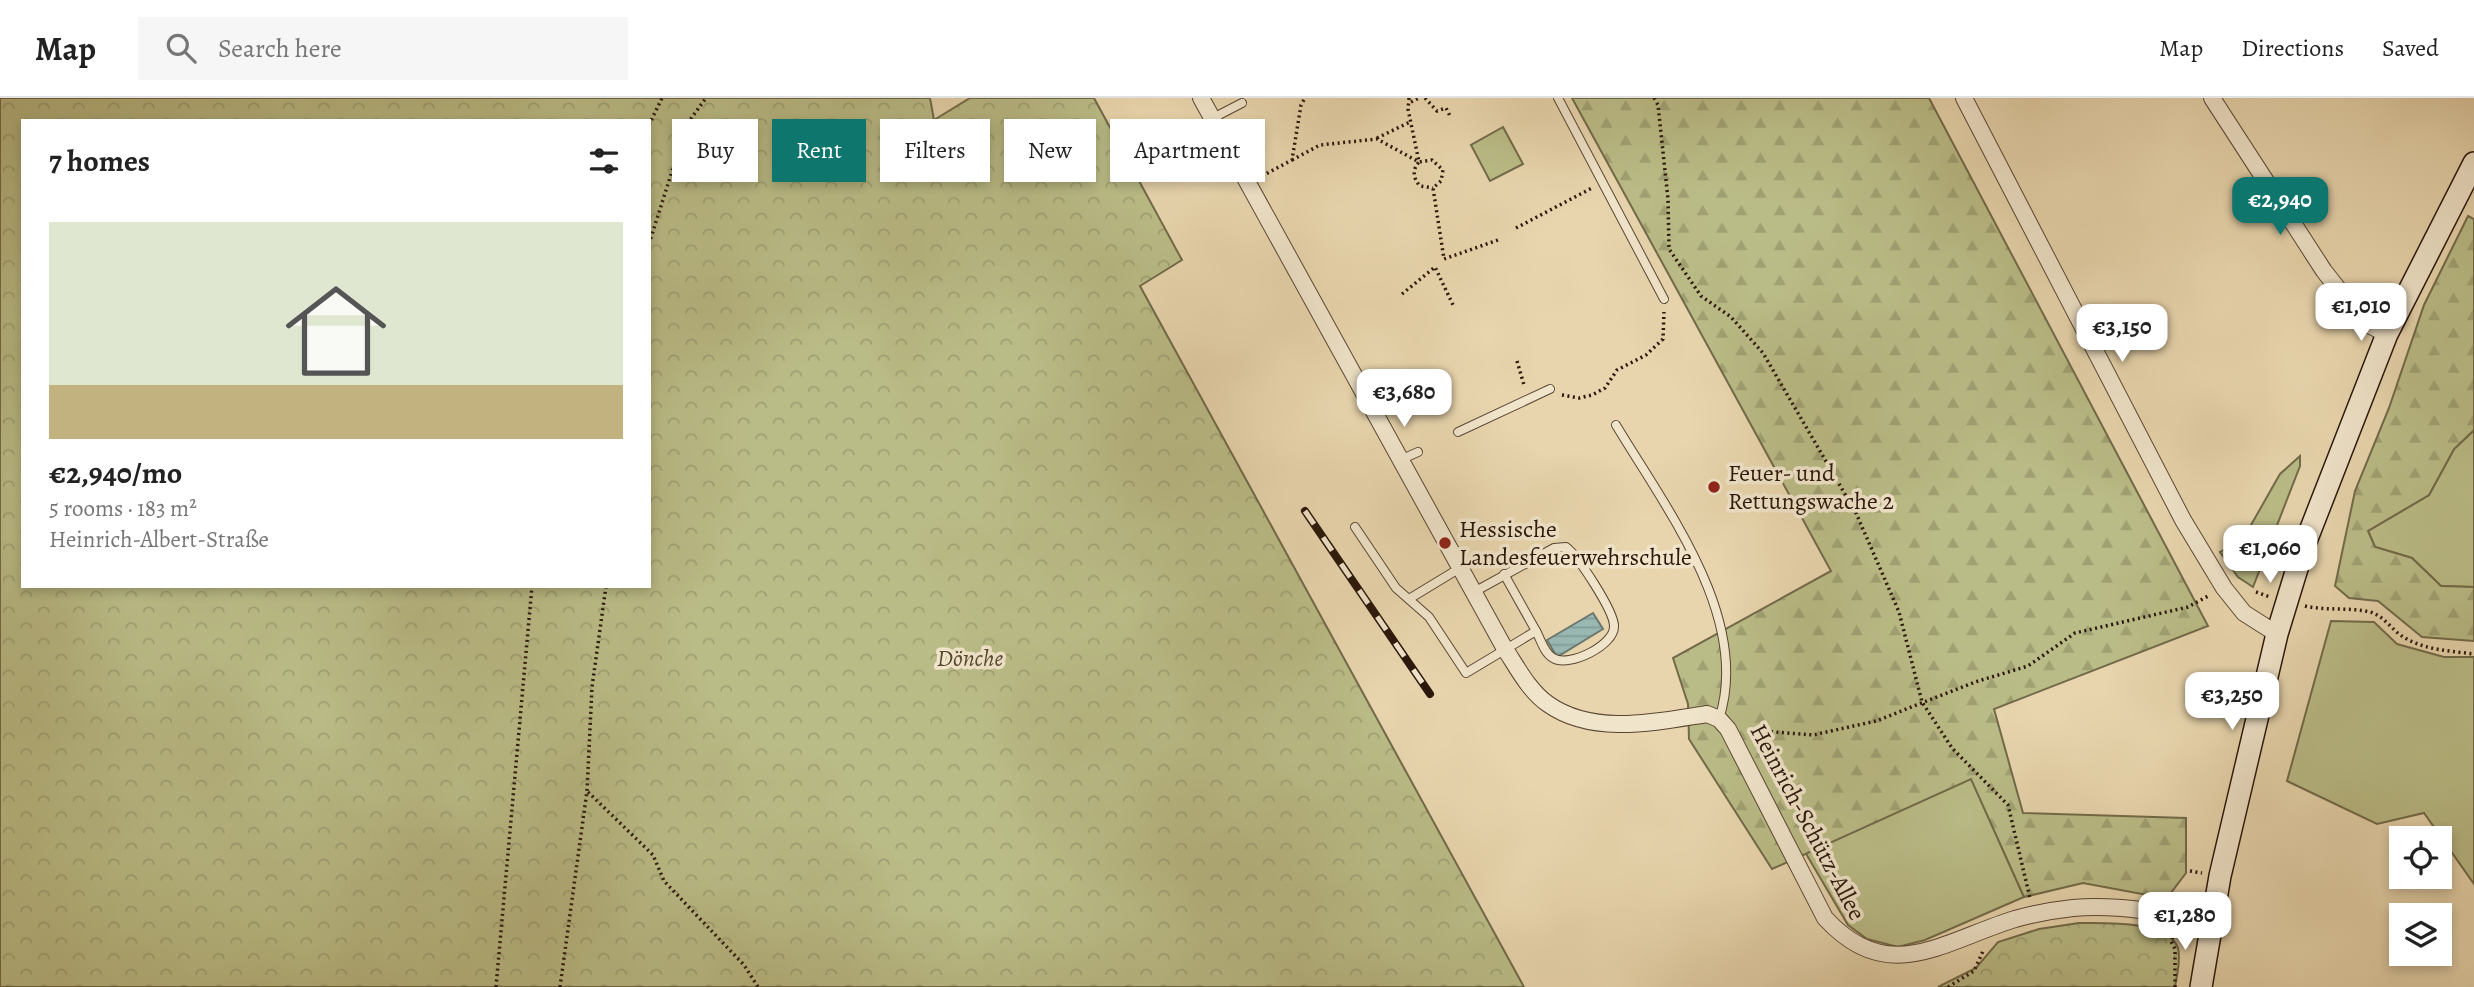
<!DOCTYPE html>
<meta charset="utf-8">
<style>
:root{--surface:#fff;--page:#f6f6f6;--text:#222;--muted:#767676;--line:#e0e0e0;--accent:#0f766e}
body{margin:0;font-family:Alegreya,serif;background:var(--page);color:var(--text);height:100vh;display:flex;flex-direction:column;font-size:26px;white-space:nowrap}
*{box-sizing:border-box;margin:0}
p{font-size:23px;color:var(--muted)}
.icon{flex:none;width:38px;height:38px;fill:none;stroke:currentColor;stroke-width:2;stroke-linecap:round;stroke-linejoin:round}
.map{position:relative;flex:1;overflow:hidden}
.sheet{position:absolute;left:21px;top:21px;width:630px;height:469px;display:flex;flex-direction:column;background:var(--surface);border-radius:0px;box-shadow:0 4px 10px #0003}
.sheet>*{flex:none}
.guide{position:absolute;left:672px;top:21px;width:665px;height:63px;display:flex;gap:14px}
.fabs{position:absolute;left:2389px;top:728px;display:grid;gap:14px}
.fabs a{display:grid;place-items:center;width:63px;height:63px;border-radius:0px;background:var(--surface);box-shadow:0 4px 10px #0003;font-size:35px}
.price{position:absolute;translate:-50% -60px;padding:0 16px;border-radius:14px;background:#fff;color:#222;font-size:23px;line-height:46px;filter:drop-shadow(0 2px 4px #0008)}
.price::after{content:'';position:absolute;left:50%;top:42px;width:21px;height:16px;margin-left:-10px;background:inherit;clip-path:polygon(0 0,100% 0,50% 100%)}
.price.selected{background:var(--accent);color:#fff}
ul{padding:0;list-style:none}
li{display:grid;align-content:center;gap:14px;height:371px;padding:0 28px}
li+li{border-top:2px solid var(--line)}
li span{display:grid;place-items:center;height:217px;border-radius:0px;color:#555}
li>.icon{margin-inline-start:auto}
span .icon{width:126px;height:126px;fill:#fffc;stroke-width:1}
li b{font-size:30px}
h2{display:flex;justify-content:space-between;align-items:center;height:84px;padding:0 28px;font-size:30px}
.tag{padding:0 24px;border-radius:0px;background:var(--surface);box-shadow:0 4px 10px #0003;font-size:24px;line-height:63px}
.tag.selected{background:var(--accent);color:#fff}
header{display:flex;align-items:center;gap:42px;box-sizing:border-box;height:98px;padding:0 35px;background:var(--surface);border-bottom:2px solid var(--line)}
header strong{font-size:33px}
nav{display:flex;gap:38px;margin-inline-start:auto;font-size:24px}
.search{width:490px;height:63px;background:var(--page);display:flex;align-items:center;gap:18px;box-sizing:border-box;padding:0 24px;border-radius:0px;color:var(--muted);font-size:26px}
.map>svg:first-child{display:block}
.grass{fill:#babc87;stroke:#726a49;stroke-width:2}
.forest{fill:url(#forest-firs);stroke:#726a49;stroke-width:2}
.park{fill:url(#park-crowns);stroke:#726a49;stroke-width:2;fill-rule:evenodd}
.water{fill:url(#water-rules);stroke:#6c786f;stroke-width:2}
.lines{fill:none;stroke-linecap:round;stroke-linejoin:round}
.lane-casing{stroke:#5a4634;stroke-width:10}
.street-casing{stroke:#5a4634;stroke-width:18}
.secondary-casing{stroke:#2b170b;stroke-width:24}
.path{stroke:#2b170b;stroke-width:3.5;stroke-dasharray:2 3.5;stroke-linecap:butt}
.lane{stroke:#f0e4ca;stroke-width:8}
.street{stroke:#f0e4ca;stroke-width:16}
.secondary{stroke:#f0e4ca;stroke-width:21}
.rail-casing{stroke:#2b170b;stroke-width:8}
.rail{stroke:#f0e4ca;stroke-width:5;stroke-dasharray:16;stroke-linecap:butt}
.poi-dot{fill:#8f2418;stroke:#f0e4ca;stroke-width:2.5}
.labels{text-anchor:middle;stroke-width:7;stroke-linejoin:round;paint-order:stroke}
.poi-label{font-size:24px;fill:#2b170b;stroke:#f0e4ca;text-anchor:start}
.park-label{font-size:24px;font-style:italic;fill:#564930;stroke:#f0e4ca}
.street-label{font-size:24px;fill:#2b170b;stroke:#f0e4ca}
</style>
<header>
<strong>Map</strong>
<div class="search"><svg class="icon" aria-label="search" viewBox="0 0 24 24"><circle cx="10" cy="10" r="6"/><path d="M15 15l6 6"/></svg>Search here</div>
<nav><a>Map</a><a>Directions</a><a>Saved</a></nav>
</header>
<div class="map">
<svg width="2474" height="889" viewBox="0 0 2474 889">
<defs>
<pattern id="forest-firs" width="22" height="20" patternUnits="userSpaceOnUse" patternTransform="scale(1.75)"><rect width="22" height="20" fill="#babc87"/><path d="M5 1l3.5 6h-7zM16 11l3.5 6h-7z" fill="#a0a173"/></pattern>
<pattern id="park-crowns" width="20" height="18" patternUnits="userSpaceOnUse" patternTransform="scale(1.75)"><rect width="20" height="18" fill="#babc87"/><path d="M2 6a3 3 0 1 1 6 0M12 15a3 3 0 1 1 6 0" fill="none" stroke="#a0a173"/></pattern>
<pattern id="water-rules" width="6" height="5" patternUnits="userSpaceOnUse" patternTransform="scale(1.75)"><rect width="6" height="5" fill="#98b8b1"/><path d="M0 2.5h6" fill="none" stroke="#839d97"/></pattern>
</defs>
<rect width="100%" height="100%" fill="#e8d5ad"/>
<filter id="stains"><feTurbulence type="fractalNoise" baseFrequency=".00286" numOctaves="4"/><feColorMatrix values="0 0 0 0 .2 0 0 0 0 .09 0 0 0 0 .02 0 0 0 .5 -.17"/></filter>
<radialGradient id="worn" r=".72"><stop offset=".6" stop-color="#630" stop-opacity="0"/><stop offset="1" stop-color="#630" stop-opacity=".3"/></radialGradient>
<g class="grass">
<polygon points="1503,29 1523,66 1490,83 1471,47"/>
<polygon points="2474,332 2474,489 2441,488 2412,460 2375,449 2368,433 2429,397 2454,351"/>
<polygon points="2300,358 2300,368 2253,489 2238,479 2220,454 2243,441 2280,376"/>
<polygon points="2331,523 2374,524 2397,546 2444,559 2474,559 2474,786 2424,715 2377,726 2287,683"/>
<polygon points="1971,680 2024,799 1925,842 1898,849 1867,841 1848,827 1805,754"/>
</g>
<g class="forest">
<polygon points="1572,0 1929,0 2208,528 1994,611 2023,715 2186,720 2186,775 2170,796 2158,799 2083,785 2024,799 1971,681 1772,771 1689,641 1688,606 1673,560 1831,473"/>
<polygon points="2468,118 2474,121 2474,332 2454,351 2429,397 2368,433 2375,449 2412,460 2441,488 2474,489 2474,543 2422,539 2378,503 2349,500 2335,488 2355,393 2389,310 2424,207"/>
</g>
<g class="park">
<path d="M 0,0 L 930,0 L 934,22 L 970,0 L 1094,0 L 1182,162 L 1140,188 L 1524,889 L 0,889 ZM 23,23 L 649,23 L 649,488 L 23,488 Z"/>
<path d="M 2079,825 C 2104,825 2168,822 2178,850 C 2181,862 2177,877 2175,889 L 1938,889 L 1976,870 L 1998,844 L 2039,831 Z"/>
</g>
<polygon class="water" points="1593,515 1603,531 1557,559 1547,542"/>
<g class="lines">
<defs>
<g id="lane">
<polyline points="1558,0 1664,201"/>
<polyline points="1213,20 1242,5"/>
<path d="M 1616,327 C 1665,409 1752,521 1719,621"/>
<polyline points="1458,334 1550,291"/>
<polyline points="1400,362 1418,354"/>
<path d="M 1355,429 L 1396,490 L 1429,519 L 1466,575 L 1536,533 C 1541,542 1544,555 1553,560 C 1569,570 1615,547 1614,528 C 1614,513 1578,458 1566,449 L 1554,450 L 1474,494"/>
<polyline points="1504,476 1536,533"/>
<polyline points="1409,501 1460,470"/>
</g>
<g id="street">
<path d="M 1201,0 L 1505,551 C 1517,569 1529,593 1548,606 C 1593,638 1656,624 1707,616 L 1719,621 L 1728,631 L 1825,820 C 1888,889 1941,844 2015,821 C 2033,816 2054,812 2073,810 C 2119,806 2166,815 2211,825"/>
<polyline points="1964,0 2183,422 2224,490 2244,515 2277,536"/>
<polyline points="2212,0 2324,173 2365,225 2387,236"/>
</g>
<polyline id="secondary" points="2201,889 2220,778 2277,536 2303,451 2387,236 2474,65"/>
</defs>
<use href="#lane" class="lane-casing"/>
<use href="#street" class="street-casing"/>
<use href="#secondary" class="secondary-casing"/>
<g class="path">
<polyline points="1409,0 1408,11 1419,64 1432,62 1443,72 1441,83 1433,90 1444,161 1498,142"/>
<polyline points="1425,0 1437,13 1446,10 1450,18"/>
<polyline points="1654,0 1658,7 1668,101 1669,151 1701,198 1731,219 1763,255 1856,415 1899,514 1922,604 1952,650 2008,707 2030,800"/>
<polyline points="1411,4 1419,0"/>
<polyline points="649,27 662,0"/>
<polyline points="1377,40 1410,24"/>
<path d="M 1292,62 L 1320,47 L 1377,41 L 1419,64 C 1412,72 1413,80 1420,88 L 1433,90"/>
<polyline points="1262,78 1292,62 1301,7 1305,0"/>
<polyline points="1516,130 1592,90"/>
<polyline points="649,146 687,26 706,0"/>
<polyline points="1402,196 1435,169 1453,207"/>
<polyline points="1517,263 1524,287"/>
<polyline points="1562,297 1579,300 1592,297 1605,290 1617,272 1646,257 1663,241 1664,214"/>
<polyline points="2256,494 2270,499"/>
<path d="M 2305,508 C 2326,513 2349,509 2370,514 C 2385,518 2392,533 2405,540 C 2425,552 2451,553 2474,556"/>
<polyline points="1749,632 1813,637 1876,623 1975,584 2028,568 2075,535 2188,509 2210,497"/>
<polyline points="588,694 653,757 664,783 744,867 758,889"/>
<polyline points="2190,773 2202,775"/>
<polyline points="496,889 532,488"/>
<polyline points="560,889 587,693 592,589 606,488"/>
<polyline points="1948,889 1974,873 1983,853"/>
<polyline points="2175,889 2175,851 2171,843 2176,834"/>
</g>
<use href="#lane" class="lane"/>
<use href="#street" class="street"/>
<use href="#secondary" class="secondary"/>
<defs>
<polyline id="rail" points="1305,413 1430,596"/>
</defs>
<use href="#rail" class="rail-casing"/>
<use href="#rail" class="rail"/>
</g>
<g class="poi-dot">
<circle cx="1714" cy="389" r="7"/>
<circle cx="1445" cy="445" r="7"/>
</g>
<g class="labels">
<g class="poi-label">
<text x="1728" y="383">Feuer- und<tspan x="1728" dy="28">Rettungswache 2</tspan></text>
<text x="1459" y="439">Hessische<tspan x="1459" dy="28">Landesfeuerwehrschule</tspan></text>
</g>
<g class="park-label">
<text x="970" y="568">Dönche</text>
</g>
<g class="street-label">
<text transform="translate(1808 724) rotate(62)" y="8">Heinrich-Schütz-Allee</text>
</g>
</g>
<rect width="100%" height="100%" filter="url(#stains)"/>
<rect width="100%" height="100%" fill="url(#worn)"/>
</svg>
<div class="fabs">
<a><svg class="icon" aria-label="locate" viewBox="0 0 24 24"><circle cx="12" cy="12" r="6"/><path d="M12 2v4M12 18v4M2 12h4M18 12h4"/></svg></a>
<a><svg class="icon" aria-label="layers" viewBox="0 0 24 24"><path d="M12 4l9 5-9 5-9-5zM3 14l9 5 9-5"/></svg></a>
</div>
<b class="price selected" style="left:2280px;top:139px">€2,940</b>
<b class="price" style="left:2361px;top:245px">€1,010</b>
<b class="price" style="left:2122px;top:266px">€3,150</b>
<b class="price" style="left:1404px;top:331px">€3,680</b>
<b class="price" style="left:2270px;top:487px">€1,060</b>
<b class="price" style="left:2232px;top:634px">€3,250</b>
<b class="price" style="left:2185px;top:854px">€1,280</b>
<div class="guide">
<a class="tag">Buy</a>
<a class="tag selected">Rent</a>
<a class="tag">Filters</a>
<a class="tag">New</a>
<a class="tag">Apartment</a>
</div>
<section class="sheet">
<h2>7 homes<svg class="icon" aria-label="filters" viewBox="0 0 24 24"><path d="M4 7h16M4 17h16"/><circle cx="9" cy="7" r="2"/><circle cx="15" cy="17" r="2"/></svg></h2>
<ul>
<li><span style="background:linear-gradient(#dfe7d0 75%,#c2b280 0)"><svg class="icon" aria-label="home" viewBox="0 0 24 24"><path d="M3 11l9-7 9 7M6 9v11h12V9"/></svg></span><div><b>€2,940/mo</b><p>5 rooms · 183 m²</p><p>Heinrich-Albert-Straße</p></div></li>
</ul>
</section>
</div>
